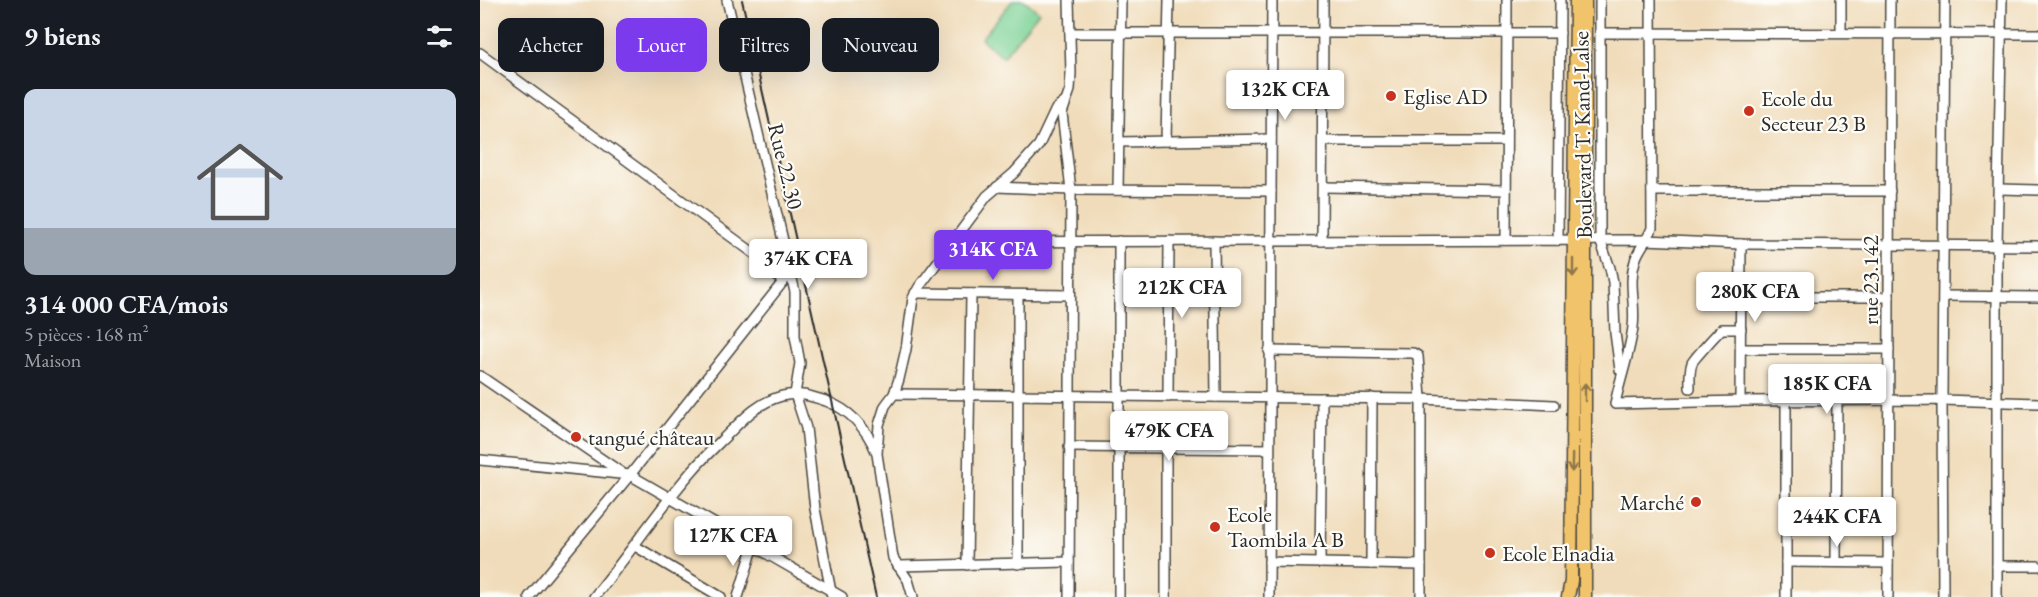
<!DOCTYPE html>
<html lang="fr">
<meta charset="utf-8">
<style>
:root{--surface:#171b24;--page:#242831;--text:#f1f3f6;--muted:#9ea1a6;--accent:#7c3aed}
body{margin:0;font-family:"EB Garamond",serif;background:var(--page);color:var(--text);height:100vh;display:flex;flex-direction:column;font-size:22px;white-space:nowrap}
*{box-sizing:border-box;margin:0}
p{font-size:20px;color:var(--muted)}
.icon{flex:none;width:33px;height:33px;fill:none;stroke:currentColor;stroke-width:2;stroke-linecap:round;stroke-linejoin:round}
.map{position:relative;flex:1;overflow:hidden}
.details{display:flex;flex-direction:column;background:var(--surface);width:480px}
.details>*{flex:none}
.guide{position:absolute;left:18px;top:18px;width:570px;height:54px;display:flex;gap:12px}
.price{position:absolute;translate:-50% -51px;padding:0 14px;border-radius:6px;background:#fff;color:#222;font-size:20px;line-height:39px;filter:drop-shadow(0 2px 3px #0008)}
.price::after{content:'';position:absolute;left:50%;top:36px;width:18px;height:14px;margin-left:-9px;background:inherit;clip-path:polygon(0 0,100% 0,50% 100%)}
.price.on{background:var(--accent);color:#fff}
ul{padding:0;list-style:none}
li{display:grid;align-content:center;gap:12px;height:318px;padding:0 24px}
li span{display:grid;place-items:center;height:186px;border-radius:12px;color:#555}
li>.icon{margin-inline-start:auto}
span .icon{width:108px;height:108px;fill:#fffc;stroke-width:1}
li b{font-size:26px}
h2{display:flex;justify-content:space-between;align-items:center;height:72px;padding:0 24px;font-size:26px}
.tag{padding:0 21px;border-radius:12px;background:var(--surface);box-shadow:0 6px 24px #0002;font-size:21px;line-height:54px}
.tag.on{background:var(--accent);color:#fff}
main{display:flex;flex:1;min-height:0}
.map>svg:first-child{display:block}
.green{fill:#7cd295;stroke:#547e60;stroke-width:1.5}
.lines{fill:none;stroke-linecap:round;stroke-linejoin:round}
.minor-casing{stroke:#494640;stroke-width:12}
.major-casing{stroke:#494640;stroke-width:15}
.minor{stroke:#fff;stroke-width:9}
.major{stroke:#f1c36a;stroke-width:12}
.rail{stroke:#2b2b2b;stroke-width:2}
.oneway{stroke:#8e774a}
.poi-dot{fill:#c8321e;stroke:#fdfcf7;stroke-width:2}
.labels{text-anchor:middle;stroke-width:4.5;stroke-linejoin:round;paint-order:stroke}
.poi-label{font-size:22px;fill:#2b2b2b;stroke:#fdfcf7;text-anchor:start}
.street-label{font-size:22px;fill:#2b2b2b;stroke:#fdfcf7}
</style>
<main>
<section class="details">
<h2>9 biens<svg class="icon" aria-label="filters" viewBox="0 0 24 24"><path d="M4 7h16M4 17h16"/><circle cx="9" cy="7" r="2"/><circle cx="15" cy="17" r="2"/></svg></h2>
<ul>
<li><span style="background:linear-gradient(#c9d6e8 75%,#9aa5b1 0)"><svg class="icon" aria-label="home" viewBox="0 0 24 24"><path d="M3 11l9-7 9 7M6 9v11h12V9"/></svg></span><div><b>314 000 CFA/mois</b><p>5 pièces · 168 m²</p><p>Maison</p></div></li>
</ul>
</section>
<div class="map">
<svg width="1558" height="597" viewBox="0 0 1558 597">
<rect width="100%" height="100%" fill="#fdfcf7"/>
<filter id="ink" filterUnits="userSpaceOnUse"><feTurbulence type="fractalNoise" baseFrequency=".0167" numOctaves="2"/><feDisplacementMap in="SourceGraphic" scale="12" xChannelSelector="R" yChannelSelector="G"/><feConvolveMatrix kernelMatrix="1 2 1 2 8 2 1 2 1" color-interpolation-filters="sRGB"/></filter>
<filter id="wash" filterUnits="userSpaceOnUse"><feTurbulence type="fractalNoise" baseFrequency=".008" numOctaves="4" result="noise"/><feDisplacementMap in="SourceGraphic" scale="24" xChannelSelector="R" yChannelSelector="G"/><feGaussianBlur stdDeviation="1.35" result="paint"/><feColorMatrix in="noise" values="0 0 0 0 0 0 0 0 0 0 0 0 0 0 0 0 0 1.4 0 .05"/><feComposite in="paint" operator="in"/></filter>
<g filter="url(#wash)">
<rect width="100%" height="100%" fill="#f0dcba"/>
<polygon class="green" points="533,0 544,0 559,12 523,57 501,39"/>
</g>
<g filter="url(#ink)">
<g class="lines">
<defs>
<g id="minor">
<polyline points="247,0 315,292 315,336 320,363 315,394 326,428 335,509 352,597"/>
<polyline points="1120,0 1120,240 1130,268 1133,282 1135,333 1140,370"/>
<path d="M 1171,0 L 1172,228 C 1168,240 1158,249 1155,261 C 1148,283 1156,305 1153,327 C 1150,353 1140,378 1135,404 L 1260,401 L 1462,400 L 1558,403"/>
<polyline points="1361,0 1361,33"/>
<polyline points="591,33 1080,33"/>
<polyline points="1120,33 1558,34"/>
<polyline points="0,53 279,257 303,282"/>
<polyline points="686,141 689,0"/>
<polyline points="843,141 1026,141"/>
<polyline points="639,142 791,139"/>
<polyline points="517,187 591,190 791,191"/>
<polyline points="843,187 1026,190"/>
<polyline points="1519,189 1558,190"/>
<polyline points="638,190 641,0"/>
<polyline points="1172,191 1410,191"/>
<polyline points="1026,240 1027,0"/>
<polyline points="1078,240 1080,0"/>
<polyline points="734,241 736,397"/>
<polyline points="842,241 843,0"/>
<polyline points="474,242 1165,240 1261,244 1558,246"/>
<polyline points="435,293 590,295"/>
<polyline points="1464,296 1558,297"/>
<polyline points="1261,297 1409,297"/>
<polyline points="1261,349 1409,349"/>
<polyline points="789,351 933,353 938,356 941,399 941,597"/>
<polyline points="0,376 142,473"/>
<path d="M 1210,388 C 1210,380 1209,371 1212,363 C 1213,360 1238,332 1242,329 L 1261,329"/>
<polyline points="414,394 941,399 1074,405"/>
<polyline points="688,397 689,241"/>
<polyline points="1260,401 1261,244"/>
<polyline points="589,447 789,449"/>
<polyline points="0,460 150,475 362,597"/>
<polyline points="155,546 241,597"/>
<polyline points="789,562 941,565"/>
<polyline points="1306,562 1408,563"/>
<polyline points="1356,562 1357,401"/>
<polyline points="840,563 842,398"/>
<polyline points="538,564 538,295"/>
<polyline points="891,564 892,398"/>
<polyline points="487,565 491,294"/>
<polyline points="418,566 589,562"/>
<polyline points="1517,566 1558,566"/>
<polyline points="49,597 150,475 310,273"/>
<path d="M 114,597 C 148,556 177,511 212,471 C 224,457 237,445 250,432 C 266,416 280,402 302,396 C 318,392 331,396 346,401 C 370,410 386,428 396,451"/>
<polyline points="258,597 274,545"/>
<polyline points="433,597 428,580 413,558 397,454 399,425 405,406 414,394 419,379 426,349 433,298 439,287 507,196 534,173 559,145 576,109 585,102"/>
<polyline points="589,597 591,190 582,113 590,90 591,73 589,0"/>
<polyline points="639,597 639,241"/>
<polyline points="686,597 686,449"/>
<polyline points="789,597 792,0"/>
<polyline points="1306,597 1306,401"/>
<polyline points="1408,597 1410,0"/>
<polyline points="1463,597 1462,400 1465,0"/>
<polyline points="1517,597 1517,245 1522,0"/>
</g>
<g id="major">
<polyline points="1105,0 1105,597"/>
<polyline points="1088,597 1091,581 1096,0"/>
</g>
</defs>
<use href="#minor" class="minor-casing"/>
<use href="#major" class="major-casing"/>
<use href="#minor" class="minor"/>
<use href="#major" class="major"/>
<polyline class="rail" points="262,0 396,597"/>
</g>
<defs><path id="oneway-shaft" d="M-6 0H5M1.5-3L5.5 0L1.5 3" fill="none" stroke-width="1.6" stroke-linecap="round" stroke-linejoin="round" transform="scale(1.5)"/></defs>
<g class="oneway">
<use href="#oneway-shaft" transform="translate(1093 268) rotate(90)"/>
<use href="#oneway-shaft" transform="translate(1105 392) rotate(-90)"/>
<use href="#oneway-shaft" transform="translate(1092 463) rotate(91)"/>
</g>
</g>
<g class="poi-dot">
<circle cx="911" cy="96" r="6"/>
<circle cx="1269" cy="111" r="6"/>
<circle cx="96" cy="437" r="6"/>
<circle cx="1216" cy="502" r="6"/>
<circle cx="735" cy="527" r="6"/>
<circle cx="1010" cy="553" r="6"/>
</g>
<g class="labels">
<g class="poi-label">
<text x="923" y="104">Eglise AD</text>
<text x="1281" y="106">Ecole du<tspan x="1281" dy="25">Secteur 23 B</tspan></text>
<text x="108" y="445">tangué château</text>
<text x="1204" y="510" text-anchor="end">Marché</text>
<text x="747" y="522">Ecole<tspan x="747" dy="25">Taombila A B</tspan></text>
<text x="1022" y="561">Ecole Elnadia</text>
</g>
<g class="street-label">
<text transform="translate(1102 135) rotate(-91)" y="8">Boulevard T. Kand-Lalse</text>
<text transform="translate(306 166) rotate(76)" y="8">Rue 22.30</text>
<text transform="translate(1390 280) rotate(-90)" y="8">rue 23.142</text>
</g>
</g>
</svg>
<b class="price" style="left:805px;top:121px">132K CFA</b>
<b class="price on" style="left:513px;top:281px">314K CFA</b>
<b class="price" style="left:328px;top:290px">374K CFA</b>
<b class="price" style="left:702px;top:319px">212K CFA</b>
<b class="price" style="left:1275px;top:323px">280K CFA</b>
<b class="price" style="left:1347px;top:415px">185K CFA</b>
<b class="price" style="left:689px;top:462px">479K CFA</b>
<b class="price" style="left:1357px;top:548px">244K CFA</b>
<b class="price" style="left:253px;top:567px">127K CFA</b>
<div class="guide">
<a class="tag">Acheter</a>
<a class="tag on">Louer</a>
<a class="tag">Filtres</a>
<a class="tag">Nouveau</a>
</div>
</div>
</main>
